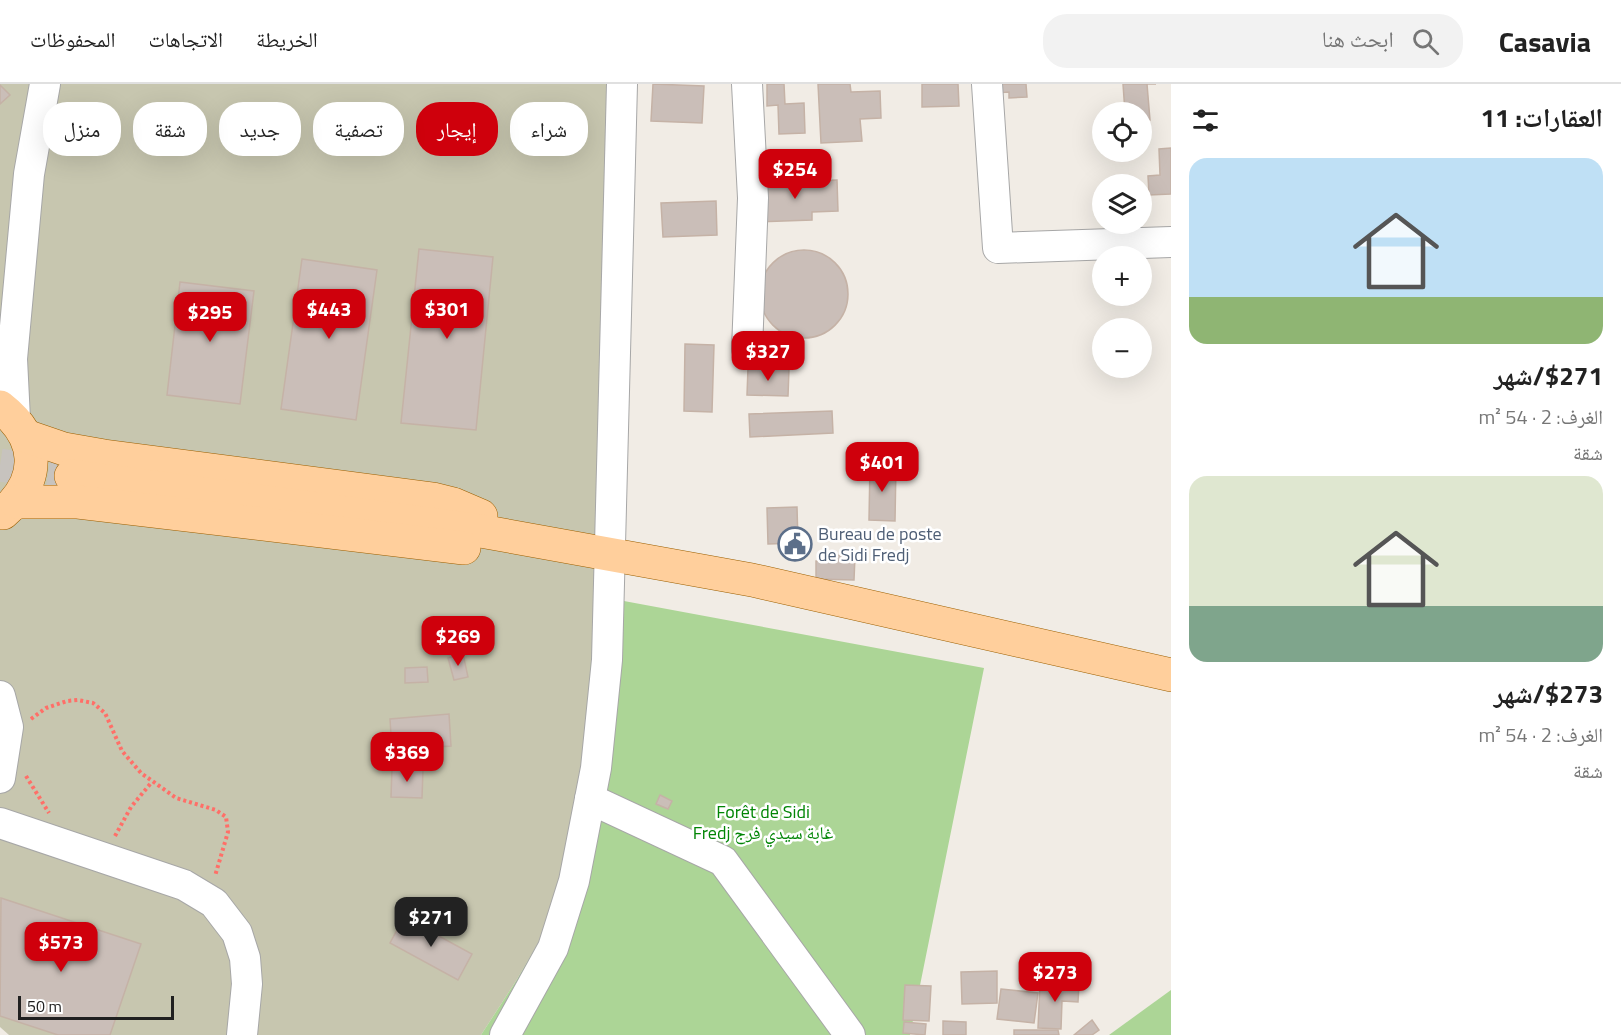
<!DOCTYPE html>
<html lang="ar">
<meta charset="utf-8">
<style>
:root{--surface:#fff;--page:#f2f2f2;--text:#222;--muted:#767676;--line:#e0e0e0;--accent:#cf000c}
body{margin:0;font-family:"Titillium Web","Noto Naskh Arabic",sans-serif;background:var(--page);color:var(--text);direction:rtl;height:100vh;display:flex;flex-direction:column;font-size:22px;white-space:nowrap}
*{box-sizing:border-box;margin:0}
p{font-size:20px;color:var(--muted)}
.icon{flex:none;width:33px;height:33px;fill:none;stroke:currentColor;stroke-width:2;stroke-linecap:round;stroke-linejoin:round}
.map{position:relative;flex:1;overflow:hidden;direction:ltr}
.details{display:flex;flex-direction:column;background:var(--surface);width:450px}
.details>*{flex:none}
.hud{position:absolute;left:18px;top:18px;width:570px;height:54px;direction:rtl;display:flex;gap:12px}
.tools{position:absolute;left:1092px;top:18px;display:grid;gap:12px}
.tools a{display:grid;place-items:center;width:60px;height:60px;border-radius:50%;background:var(--surface);box-shadow:0 6px 24px #0002;font-size:30px}
.scale{position:absolute;left:18px;bottom:15px;width:156px;box-sizing:border-box;padding-left:6px;border:3px solid #202020;border-top:0;font-size:16px;line-height:21px;white-space:nowrap;color:#202020;-webkit-text-stroke:4px #fff;paint-order:stroke}
.price{position:absolute;translate:-50% -51px;padding:0 14px;border-radius:12px;background:var(--accent);color:#fff;font-size:20px;line-height:39px;filter:drop-shadow(0 2px 3px #0008)}
.price::after{content:'';position:absolute;left:50%;top:36px;width:18px;height:14px;margin-left:-9px;background:inherit;clip-path:polygon(0 0,100% 0,50% 100%)}
.price.on{background:#222;color:#fff}
ul{padding:0;list-style:none}
li{display:grid;align-content:center;gap:12px;height:318px;padding:0 18px}
li span{display:grid;place-items:center;height:186px;border-radius:18px;color:#555}
li>.icon{margin-inline-start:auto}
span .icon{width:108px;height:108px;fill:#fffc;stroke-width:1}
li b{font-size:26px}
h2{display:flex;justify-content:space-between;align-items:center;height:72px;padding:0 18px;font-size:26px}
.tag{padding:0 21px;border-radius:24px;background:var(--surface);box-shadow:0 6px 24px #0002;font-size:21px;line-height:54px}
.tag.on{background:var(--accent);color:#fff}
header{display:flex;align-items:center;gap:36px;box-sizing:border-box;height:84px;padding:0 30px;background:var(--surface);border-bottom:2px solid var(--line)}
header strong{font-size:28px}
nav{display:flex;gap:33px;margin-inline-start:auto;font-size:21px}
.search{width:420px;height:54px;background:var(--page);display:flex;align-items:center;gap:15px;box-sizing:border-box;padding:0 21px;border-radius:24px;color:var(--muted);font-size:22px}
main{display:flex;flex:1;min-height:0}
.map>svg:first-child{display:block}
.construction{fill:#c7c6af}
.forest{fill:#acd596}
.building{fill:#cabeb8;stroke:#c5b2a6;stroke-width:1.5}
.lines{fill:none;stroke-linecap:round;stroke-linejoin:round}
.major-tunnel{stroke:#c7c3be;stroke-width:33;stroke-dasharray:33 16;stroke-linecap:butt}
.minor-casing{stroke:#a7a7a7;stroke-width:32}
.major-casing{stroke:#9b5f00;stroke-width:34}
.path{stroke:#ff6f68;stroke-width:4;stroke-dasharray:3 3;stroke-linecap:butt}
.minor{stroke:#fff;stroke-width:30}
.major{stroke:#ffcf9c;stroke-width:33}
.labels{text-anchor:middle;stroke-width:5;stroke-linejoin:round;paint-order:stroke}
.service-label{font-size:18px;fill:#4e5e75;stroke:#fff;text-anchor:start}
.park-label{font-size:18px;fill:#018505;stroke:#fff}
</style>
<header>
<strong>Casavia</strong>
<div class="search"><svg class="icon" aria-label="search" viewBox="0 0 24 24"><circle cx="10" cy="10" r="6"/><path d="M15 15l6 6"/></svg>ابحث هنا</div>
<nav><a>الخريطة</a><a>الاتجاهات</a><a>المحفوظات</a></nav>
</header>
<main>
<section class="details">
<h2>العقارات: 11<svg class="icon" aria-label="filters" viewBox="0 0 24 24"><path d="M4 7h16M4 17h16"/><circle cx="9" cy="7" r="2"/><circle cx="15" cy="17" r="2"/></svg></h2>
<ul>
<li><span style="background:linear-gradient(#bfe0f5 75%,#8fb573 0)"><svg class="icon" aria-label="home" viewBox="0 0 24 24"><path d="M3 11l9-7 9 7M6 9v11h12V9"/></svg></span><div><b>$271/شهر</b><p>الغرف: 2 · 54 m²</p><p>شقة</p></div></li>
<li><span style="background:linear-gradient(#dfe7d0 70%,#7fa58c 0)"><svg class="icon" aria-label="home" viewBox="0 0 24 24"><path d="M3 11l9-7 9 7M6 9v11h12V9"/></svg></span><div><b>$273/شهر</b><p>الغرف: 2 · 54 m²</p><p>شقة</p></div></li>
</ul>
</section>
<div class="map">
<svg width="1171" height="951" viewBox="0 0 1171 951">
<rect width="100%" height="100%" fill="#f1ece5"/>
<polygon class="construction" points="0,0 607,0 600,418 593,585 578,722 555,830 516,897 481,951 9,951 0,943"/>
<g class="forest">
<polygon points="597,512 984,584 910,951 481,951 516,897 555,830 578,722"/>
<polygon points="1171,906 1171,951 1109,951"/>
</g>
<g class="building">
<polygon points="653,0 704,2 702,39 651,37"/>
<polygon points="767,0 784,0 785,20 804,19 805,49 779,50 778,21 767,22"/>
<polygon points="818,0 850,0 851,8 880,7 881,34 860,35 862,57 821,59"/>
<polygon points="922,0 958,0 959,22 922,23"/>
<polygon points="995,0 1026,0 1027,13 1009,14 1009,8 995,9"/>
<polygon points="1123,0 1156,0 1147,0 1150,36 1142,37 1142,28 1125,28"/>
<polygon points="0,1 10,11 0,20"/>
<polygon points="1171,64 1171,110 1149,111 1148,92 1160,91 1159,65"/>
<polygon points="837,96 838,127 812,128 812,136 754,138 754,103 772,103 772,98"/>
<polygon points="716,117 717,151 663,153 661,119"/>
<polygon points="419,165 493,173 476,346 401,339"/>
<circle cx="804" cy="210" r="44"/>
<polygon points="302,175 377,186 356,336 281,325"/>
<polygon points="180,198 254,207 240,320 167,311"/>
<polygon points="685,260 714,261 712,328 684,327"/>
<polygon points="748,284 789,285 788,312 747,311"/>
<polygon points="832,327 833,349 750,353 749,330"/>
<polygon points="870,380 896,381 895,437 869,436"/>
<polygon points="797,423 798,459 768,460 767,424"/>
<polygon points="826,471 855,472 854,496 816,495 816,477 826,478"/>
<polygon points="463,570 468,593 454,596 448,574"/>
<polygon points="427,583 428,598 405,599 405,584"/>
<polygon points="449,630 451,662 423,664 424,680 393,682 390,635"/>
<polygon points="392,684 423,685 422,714 391,713"/>
<polygon points="660,711 672,717 668,725 656,720"/>
<polygon points="1,814 141,860 110,951 58,951 0,932"/>
<polygon points="404,833 472,870 458,896 390,859"/>
<polygon points="997,887 997,919 962,920 961,888"/>
<polygon points="1040,899 1079,900 1078,918 1062,917 1061,945 1038,944"/>
<polygon points="905,901 931,902 929,937 903,936"/>
<polygon points="1001,905 1038,909 1034,939 997,935"/>
<polygon points="1092,936 1099,946 1092,951 1074,951"/>
<polygon points="943,937 966,938 966,951 943,951"/>
<polygon points="904,938 926,940 925,951 903,949"/>
<polygon points="1014,946 1058,946 1059,951 1014,951"/>
</g>
<g class="lines">
<polyline class="major-tunnel" points="0,381 71,392"/>
<defs>
<g id="minor">
<polyline points="987,0 998,164 1171,158"/>
<polyline points="747,265 753,114 747,0"/>
<polyline points="15,335 12,275 29,90 45,0"/>
<polyline points="0,612 8,643 0,694"/>
<polyline points="590,715 723,777 850,951"/>
<polyline points="0,739 184,801 214,819 237,849 245,874 247,900 242,951"/>
<polyline points="505,951 553,864 574,797 596,684 607,576 622,0"/>
</g>
<g id="major">
<path d="M 0,323 C 40,354 42,396 3,429"/>
<polyline points="26,352 64,365 104,372 433,415 453,420 481,432"/>
<polyline points="71,392 475,446 752,496 1171,591"/>
<polyline points="16,418 78,418 464,464"/>
</g>
</defs>
<use href="#minor" class="minor-casing"/>
<use href="#major" class="major-casing"/>
<g class="path">
<polyline points="31,635 46,624 67,617 78,616 93,619 105,629 122,667 141,689 176,714 216,726 226,733 228,748 215,792"/>
<polyline points="26,692 49,729"/>
<polyline points="115,752 131,723 151,699"/>
</g>
<use href="#minor" class="minor"/>
<use href="#major" class="major"/>
</g>
<defs>
<symbol id="civic-ring" viewBox="-11 -11 22 22"><circle r="9.5" fill="#fff" stroke="#5c6f8a" stroke-width="1.5"/><path d="M-.6-6.5H3V-4.5H.6V-3L4-1V1h2V6H-6V1h2V-1L-.6-3ZM-1.2 2.5V6h2.4V2.5Z" fill="#5c6f8a"/></symbol>
</defs>
<g fill-rule="evenodd">
<use href="#civic-ring" x="776" y="441" width="38" height="38"/>
</g>
<g class="labels">
<g class="service-label">
<text x="818" y="456">Bureau de poste<tspan x="818" dy="21">de Sidi Fredj</tspan></text>
</g>
<g class="park-label">
<text x="763" y="734">Forêt de Sidi<tspan x="763" dy="21">Fredj غابة سيدي فرج</tspan></text>
</g>
</g>
</svg>
<div class="tools">
<a><svg class="icon" aria-label="locate" viewBox="0 0 24 24"><circle cx="12" cy="12" r="6"/><path d="M12 2v4M12 18v4M2 12h4M18 12h4"/></svg></a>
<a><svg class="icon" aria-label="layers" viewBox="0 0 24 24"><path d="M12 4l9 5-9 5-9-5zM3 14l9 5 9-5"/></svg></a>
<a>+</a>
<a>−</a>
</div>
<div class="scale">50 m</div>
<b class="price" style="left:795px;top:116px">$254</b>
<b class="price" style="left:329px;top:256px">$443</b>
<b class="price" style="left:447px;top:256px">$301</b>
<b class="price" style="left:210px;top:259px">$295</b>
<b class="price" style="left:768px;top:298px">$327</b>
<b class="price" style="left:882px;top:409px">$401</b>
<b class="price" style="left:458px;top:583px">$269</b>
<b class="price" style="left:407px;top:699px">$369</b>
<b class="price on" style="left:431px;top:864px">$271</b>
<b class="price" style="left:61px;top:889px">$573</b>
<b class="price" style="left:1055px;top:919px">$273</b>
<div class="hud">
<a class="tag">شراء</a>
<a class="tag on">إيجار</a>
<a class="tag">تصفية</a>
<a class="tag">جديد</a>
<a class="tag">شقة</a>
<a class="tag">منزل</a>
</div>
</div>
</main>
